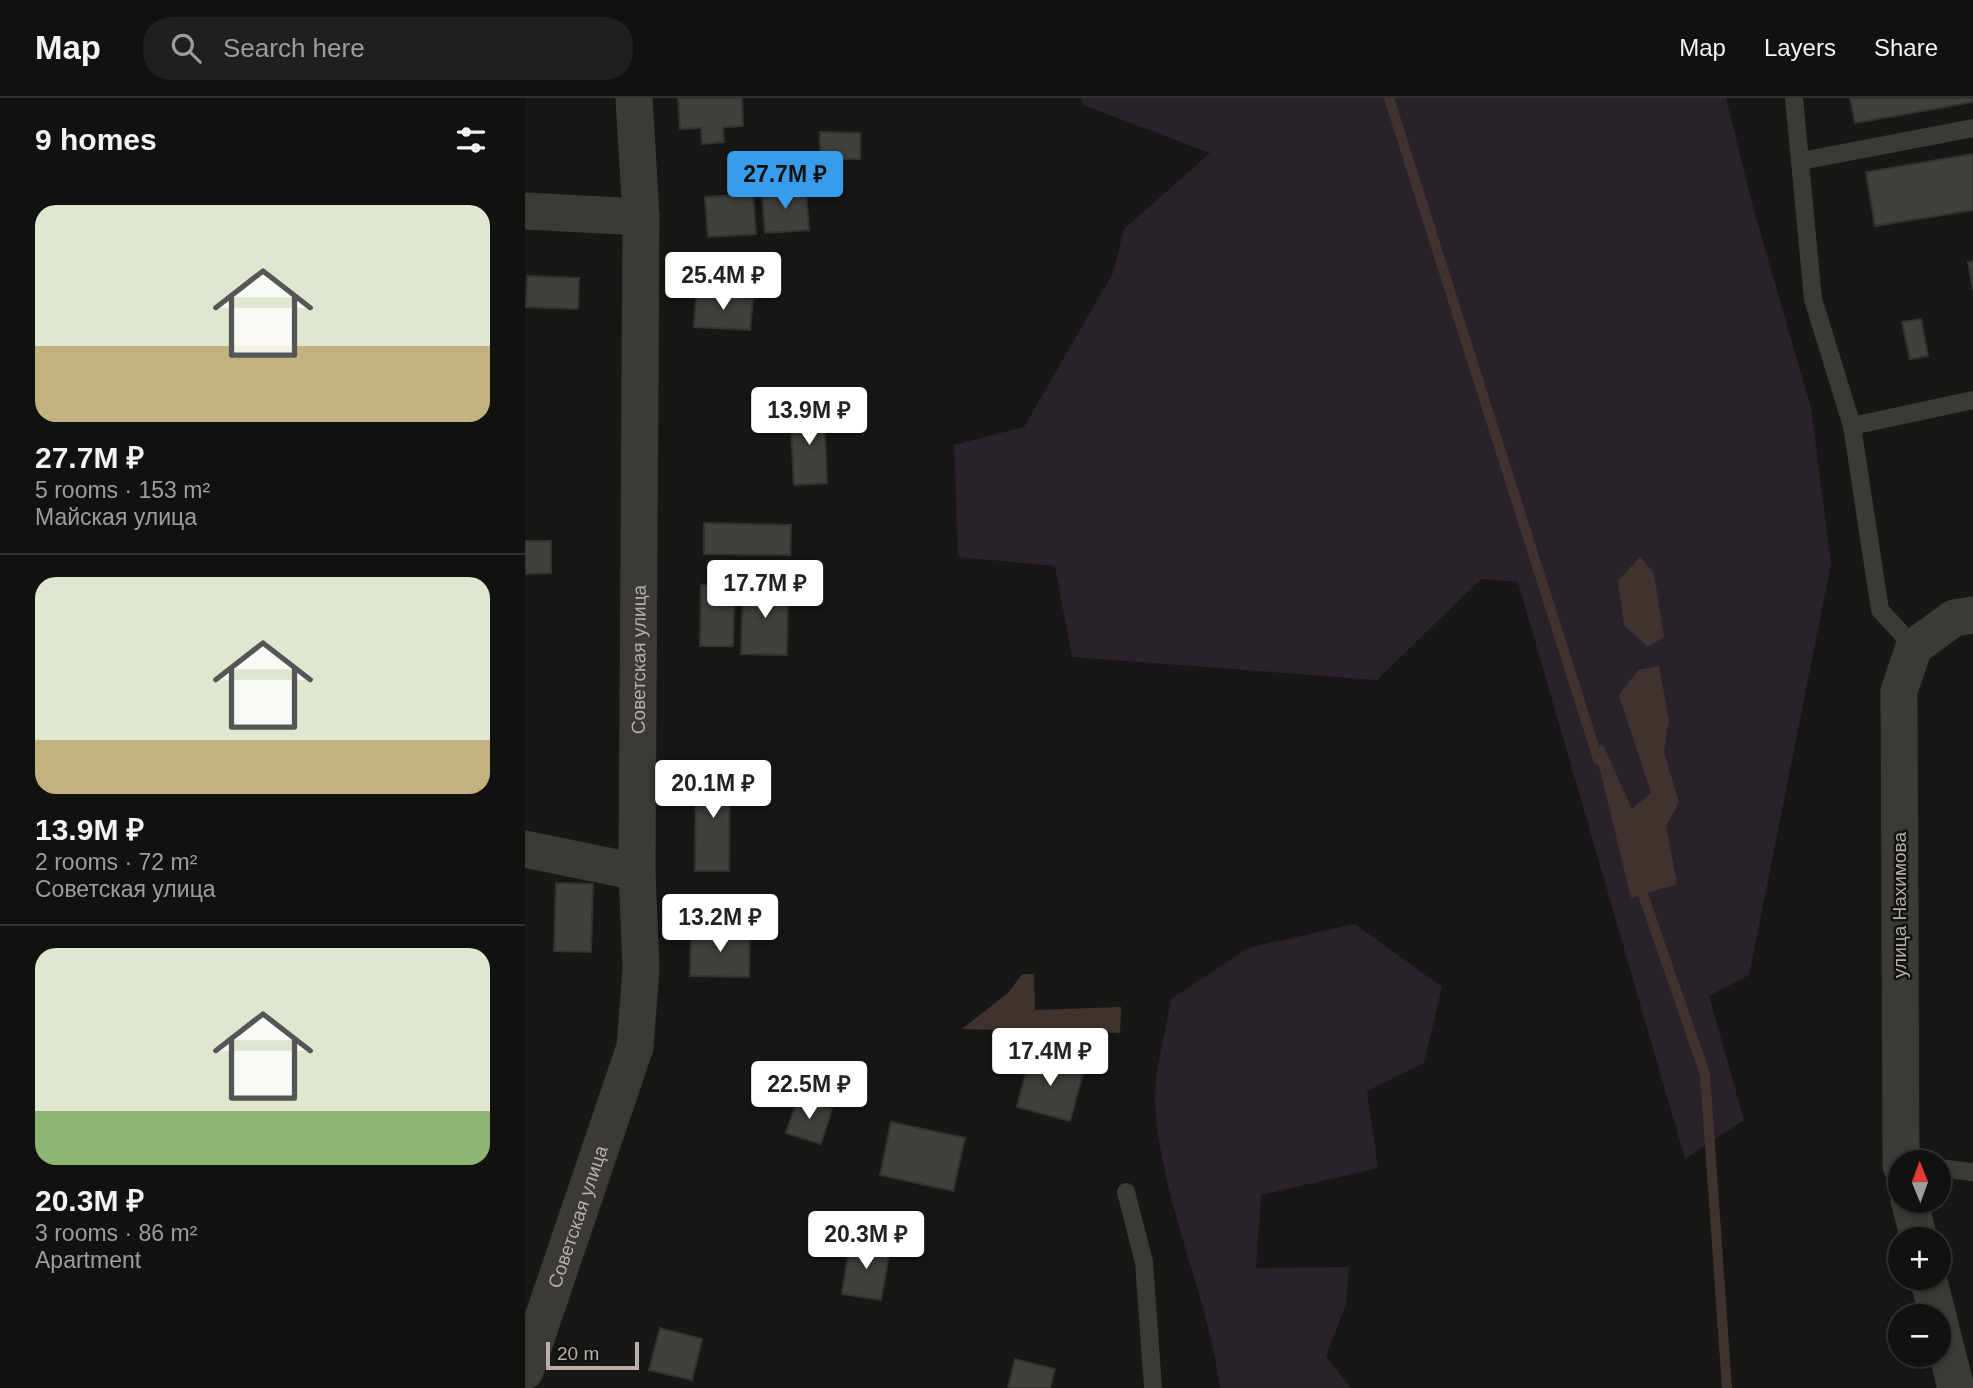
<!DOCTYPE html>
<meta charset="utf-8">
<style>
:root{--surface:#111110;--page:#1e1f1e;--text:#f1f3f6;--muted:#9c9d9f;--line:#303130;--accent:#399beb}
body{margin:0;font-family:Arial,sans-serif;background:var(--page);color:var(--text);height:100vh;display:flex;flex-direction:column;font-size:26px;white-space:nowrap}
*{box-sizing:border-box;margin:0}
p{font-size:23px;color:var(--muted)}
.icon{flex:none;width:38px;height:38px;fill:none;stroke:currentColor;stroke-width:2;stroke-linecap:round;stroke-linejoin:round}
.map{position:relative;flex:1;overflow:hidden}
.sheet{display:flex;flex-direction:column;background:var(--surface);width:525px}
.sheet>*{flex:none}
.needle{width:46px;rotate:359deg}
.buttons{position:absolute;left:1363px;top:1052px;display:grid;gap:14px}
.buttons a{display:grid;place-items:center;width:63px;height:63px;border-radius:50%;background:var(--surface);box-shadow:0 4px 10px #0003,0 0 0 2px var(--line);font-size:35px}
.scale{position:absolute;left:21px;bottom:18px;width:93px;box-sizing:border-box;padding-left:7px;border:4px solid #b7afa8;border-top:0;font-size:19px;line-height:24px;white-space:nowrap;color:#b7afa8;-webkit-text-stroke:5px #121210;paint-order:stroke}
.price{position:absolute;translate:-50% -60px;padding:0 16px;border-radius:7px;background:#fff;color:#222;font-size:23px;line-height:46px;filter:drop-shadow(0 2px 4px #0008)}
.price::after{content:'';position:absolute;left:50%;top:42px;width:21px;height:16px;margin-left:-10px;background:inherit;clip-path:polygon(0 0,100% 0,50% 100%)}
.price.active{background:var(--accent);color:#111}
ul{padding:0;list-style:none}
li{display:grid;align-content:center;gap:14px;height:371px;padding:0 35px}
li+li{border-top:2px solid var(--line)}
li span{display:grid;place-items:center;height:217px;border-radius:21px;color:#555}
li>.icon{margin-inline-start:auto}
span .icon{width:126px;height:126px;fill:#fffc;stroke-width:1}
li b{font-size:30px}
h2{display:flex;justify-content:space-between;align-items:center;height:84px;padding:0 35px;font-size:30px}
header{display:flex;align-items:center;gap:42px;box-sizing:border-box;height:98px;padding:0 35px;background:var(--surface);border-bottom:2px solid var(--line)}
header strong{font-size:33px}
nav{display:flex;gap:38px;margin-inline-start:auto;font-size:24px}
.search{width:490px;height:63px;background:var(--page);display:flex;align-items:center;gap:18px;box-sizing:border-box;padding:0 24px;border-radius:28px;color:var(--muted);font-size:26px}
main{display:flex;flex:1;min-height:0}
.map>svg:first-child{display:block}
.green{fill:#29222a}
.water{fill:#40332f}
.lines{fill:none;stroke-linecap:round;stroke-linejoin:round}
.stream{stroke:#40332f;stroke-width:10}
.building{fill:#41403d;stroke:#333230;stroke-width:2}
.service{stroke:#3c3a37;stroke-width:18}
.minor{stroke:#3c3a37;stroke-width:37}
.labels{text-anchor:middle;stroke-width:5;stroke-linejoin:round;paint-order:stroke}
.street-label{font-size:19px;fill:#b7afa8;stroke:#121210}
</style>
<header>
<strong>Map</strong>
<div class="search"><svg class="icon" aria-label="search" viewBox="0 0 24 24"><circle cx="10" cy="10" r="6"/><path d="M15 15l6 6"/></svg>Search here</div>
<nav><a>Map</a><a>Layers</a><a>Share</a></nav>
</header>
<main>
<section class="sheet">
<h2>9 homes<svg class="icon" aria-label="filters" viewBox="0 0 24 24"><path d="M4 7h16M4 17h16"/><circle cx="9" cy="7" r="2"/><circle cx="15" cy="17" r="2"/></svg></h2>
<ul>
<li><span style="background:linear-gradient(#dfe7d0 65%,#c2b280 0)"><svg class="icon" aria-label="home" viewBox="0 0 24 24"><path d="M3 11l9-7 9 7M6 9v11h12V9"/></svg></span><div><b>27.7M ₽</b><p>5 rooms · 153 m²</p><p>Майская улица</p></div></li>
<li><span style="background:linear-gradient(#dfe7d0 75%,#c2b280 0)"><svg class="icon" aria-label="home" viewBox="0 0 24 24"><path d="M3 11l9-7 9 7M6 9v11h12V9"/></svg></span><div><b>13.9M ₽</b><p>2 rooms · 72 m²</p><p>Советская улица</p></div></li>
<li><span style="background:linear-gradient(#dfe7d0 75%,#8fb573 0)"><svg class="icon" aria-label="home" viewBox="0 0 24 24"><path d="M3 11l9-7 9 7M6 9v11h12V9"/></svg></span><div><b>20.3M ₽</b><p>3 rooms · 86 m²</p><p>Apartment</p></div></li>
</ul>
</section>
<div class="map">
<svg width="1448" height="1290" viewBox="0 0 1448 1290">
<rect width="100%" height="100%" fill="#171715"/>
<g class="green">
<polygon points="556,0 1201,0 1228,109 1286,310 1306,466 1224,877 1184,898 1219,1022 1160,1061 993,484 956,481 852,582 547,559 530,468 433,459 429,347 499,329 588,175 599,131 685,55 558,7"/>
<path d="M 830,826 L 917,889 L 899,965 L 842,993 L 853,1070 L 736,1097 L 731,1170 L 824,1169 L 821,1206 L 801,1258 L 826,1290 L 695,1290 C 682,1194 637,1105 630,1008 C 628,980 641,931 646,901 L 723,850 Z"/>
</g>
<g class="water">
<polygon points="1115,459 1129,475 1139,539 1123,549 1099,527 1093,483"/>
<polygon points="1134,568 1144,622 1139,654 1154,705 1141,728 1152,786 1106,800 1070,651 1078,647 1107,711 1126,695 1094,597 1113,572"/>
<polygon points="497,876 509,876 510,912 596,909 595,935 437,931 483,895"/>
</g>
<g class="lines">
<g class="stream">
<polyline points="864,0 1073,661"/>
<polyline points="1115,788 1180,976 1202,1290"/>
</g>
</g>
<g class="building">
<polygon points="153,0 217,0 218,28 198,29 199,44 177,46 176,30 155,31"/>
<polygon points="1325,0 1448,0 1448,4 1330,25"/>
<polygon points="295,34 335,35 335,61 295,61"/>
<polygon points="1448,56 1448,112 1350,128 1341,74"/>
<polygon points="281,92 284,132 240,135 237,95"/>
<polygon points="228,96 231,136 183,139 180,99"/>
<polygon points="1448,163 1448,192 1443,164"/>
<polygon points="2,178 54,180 53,211 1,209"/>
<polygon points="171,197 228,200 225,232 169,229"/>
<polygon points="1396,221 1403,258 1385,261 1377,224"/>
<polygon points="299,312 302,385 269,387 265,313"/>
<polygon points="179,425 266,427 265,457 179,456"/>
<polygon points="0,443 26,443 26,475 0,476"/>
<polygon points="176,487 210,488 208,548 175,548"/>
<polygon points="218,488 263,488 262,557 216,556"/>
<polygon points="171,670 205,670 204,773 170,773"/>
<polygon points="31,785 68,786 66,854 29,853"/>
<polygon points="166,834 225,835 224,879 165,878"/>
<polygon points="505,958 559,972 545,1023 492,1009"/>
<polygon points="273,1000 307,1011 296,1046 261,1035"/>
<polygon points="366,1024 440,1040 428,1093 355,1077"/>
<polygon points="325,1145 365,1151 356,1202 317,1196"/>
<polygon points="135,1230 177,1241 167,1282 124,1272"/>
<polygon points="490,1261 530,1271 525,1290 483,1290"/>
</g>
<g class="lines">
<g class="service">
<polyline points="1269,0 1288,201 1327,328 1355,512 1389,549"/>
<polyline points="1276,63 1448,30"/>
<polyline points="1327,328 1448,302"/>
<polyline points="1414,1070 1448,1074"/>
<polyline points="601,1094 619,1164 628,1290"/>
</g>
<g class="minor">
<polyline points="0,113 116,119"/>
<polyline points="0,751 112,774"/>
<polyline points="1376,1068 1374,593 1389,549 1429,520 1448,517"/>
<polyline points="1384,1102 1394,1141"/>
<polyline points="1403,1180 1413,1218"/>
<polyline points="1414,1223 1431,1290"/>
<path id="s1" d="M 0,1273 L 110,949 L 116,871 L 112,774 L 116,119 L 109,0"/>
</g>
</g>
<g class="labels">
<g class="street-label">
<text dy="7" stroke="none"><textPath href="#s1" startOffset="730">Советская улица</textPath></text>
<text transform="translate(1374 807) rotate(-90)" y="7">улица Нахимова</text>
<text dy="7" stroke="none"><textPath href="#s1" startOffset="163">Советская улица</textPath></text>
</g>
</g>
</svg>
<div class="buttons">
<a><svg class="needle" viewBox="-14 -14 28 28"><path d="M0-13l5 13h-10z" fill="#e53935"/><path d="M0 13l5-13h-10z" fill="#9c9d9f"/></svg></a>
<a>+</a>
<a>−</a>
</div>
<div class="scale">20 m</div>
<b class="price active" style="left:260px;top:113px">27.7M ₽</b>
<b class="price" style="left:198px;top:214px">25.4M ₽</b>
<b class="price" style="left:284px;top:349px">13.9M ₽</b>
<b class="price" style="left:240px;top:522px">17.7M ₽</b>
<b class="price" style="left:188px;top:722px">20.1M ₽</b>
<b class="price" style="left:195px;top:856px">13.2M ₽</b>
<b class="price" style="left:525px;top:990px">17.4M ₽</b>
<b class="price" style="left:284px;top:1023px">22.5M ₽</b>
<b class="price" style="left:341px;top:1173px">20.3M ₽</b>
</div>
</main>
